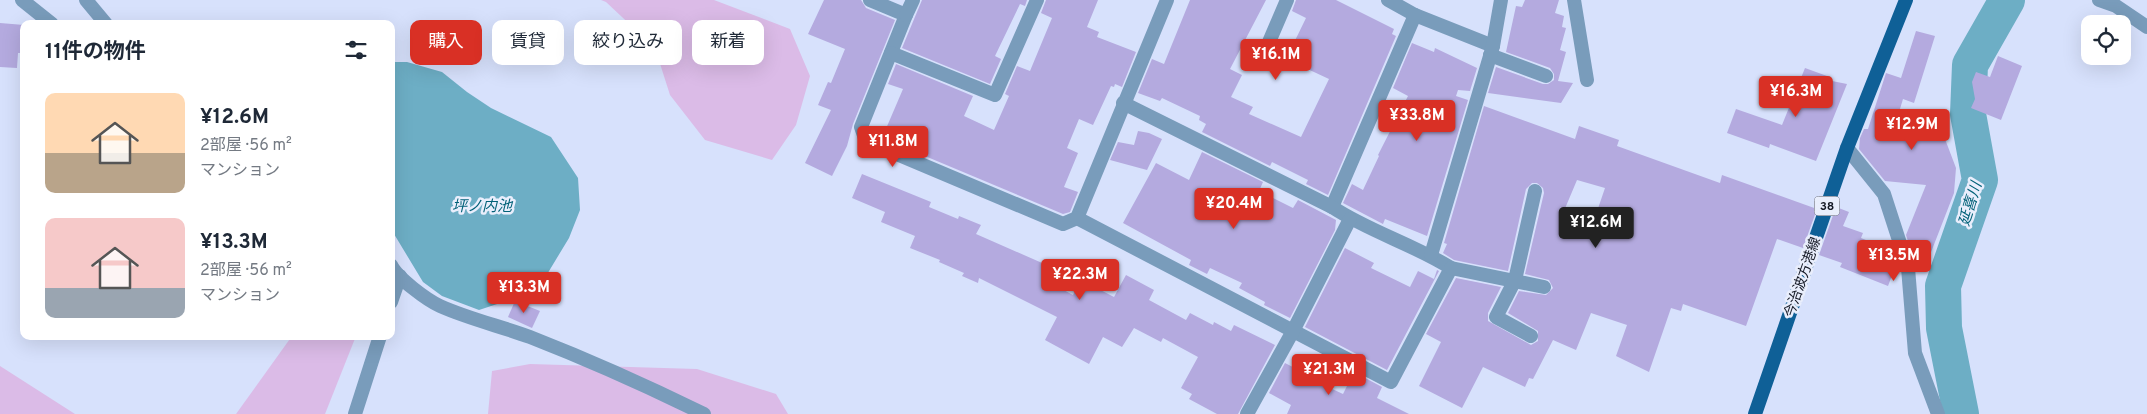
<!DOCTYPE html>
<html lang="ja">
<meta charset="utf-8">
<style>
:root{--surface:#fff;--page:#f2f2f3;--text:#1f2937;--muted:#747a83;--accent:#d93025}
body{margin:0;font-family:Overpass,"Noto Sans JP",sans-serif;background:var(--page);color:var(--text);height:100vh;display:flex;flex-direction:column;font-size:19px;white-space:nowrap}
*{box-sizing:border-box;margin:0}
p{font-size:16px;color:var(--muted)}
.icon{flex:none;width:28px;height:28px;fill:none;stroke:currentColor;stroke-width:2;stroke-linecap:round;stroke-linejoin:round}
.map{position:relative;flex:1;overflow:hidden}
.sheet{position:absolute;left:20px;top:20px;width:375px;height:320px;display:flex;flex-direction:column;background:var(--surface);border-radius:10px;box-shadow:0 5px 20px #0002}
.sheet>*{flex:none}
.top-card{position:absolute;left:410px;top:20px;width:475px;height:45px;display:flex;gap:10px}
.fabs{position:absolute;left:2081px;top:15px;display:grid;gap:10px}
.fabs a{display:grid;place-items:center;width:50px;height:50px;border-radius:10px;background:var(--surface);box-shadow:0 5px 20px #0002;font-size:25px}
.price{position:absolute;translate:-50% -42px;padding:0 11px;border-radius:5px;background:var(--accent);color:#fff;font-size:16px;line-height:32px;filter:drop-shadow(0 1px 2px #0008)}
.price::after{content:'';position:absolute;left:50%;top:30px;width:15px;height:11px;margin-left:-8px;background:inherit;clip-path:polygon(0 0,100% 0,50% 100%)}
.price.active{background:#222;color:#fff}
ul{padding:0;list-style:none}
li{display:flex;align-items:center;gap:15px;height:125px;padding:0 25px}
li span{display:grid;place-items:center;flex:none;width:140px;height:100px;border-radius:10px;color:#555}
li>.icon{margin-inline-start:auto}
span .icon{width:60px;height:60px;fill:#fffc;stroke-width:1}
li b{font-size:21px}
h2{display:flex;justify-content:space-between;align-items:center;height:60px;padding:0 25px;font-size:21px}
.tag{padding:0 18px;border-radius:10px;background:var(--surface);box-shadow:0 5px 20px #0002;font-size:18px;line-height:45px}
.tag.active{background:var(--accent);color:#fff}
.map>svg:first-child{display:block}
.green{fill:#dbbbe7}
.water{fill:#6daec5}
.lines{fill:none;stroke-linecap:round;stroke-linejoin:round}
.river{stroke:#6daec5;stroke-width:36}
.building{fill:#b4aadf;fill-rule:evenodd}
.minor{stroke:#799cbb;stroke-width:14}
.primary{stroke:#0f6097;stroke-width:14}
.labels{text-anchor:middle;stroke-width:5;stroke-linejoin:round;paint-order:stroke}
.shield{fill:#e9eefc;stroke:#545865;stroke-width:1}
.shield-label{font-size:12px;font-weight:bold;fill:#141824}
.street-label{font-size:14px;fill:#141824;stroke:#e9eefc}
.water-label{font-size:15px;font-style:italic;fill:#026178;stroke:#e9eefc}
</style>
<div class="map">
<svg width="2147" height="414" viewBox="0 0 2147 414">
<rect width="100%" height="100%" fill="#d7e1fc"/>
<g class="green">
<polygon points="601,0 714,0 790,29 810,76 796,125 772,160 705,140 670,95 655,48 606,2"/>
<polygon points="292,336 356,336 325,414 236,414"/>
<polygon points="530,364 697,369 776,394 788,414 488,414 492,371"/>
<polygon points="0,366 75,414 0,414"/>
</g>
<polygon class="water" points="391,62 407,62 442,72 467,92 491,108 551,137 578,178 580,210 569,238 546,276 512,299 479,310 442,296 423,282 391,229"/>
<g class="lines">
<polyline class="river" points="1961,414 1944,328 1943,286 1980,180 1968,114 1970,65 2007,0"/>
</g>
<g class="building">
<polygon points="824,0 861,0 866,8 895,20 853,124 847,146 832,176 805,163 831,110 818,105 828,82 831,83 845,49 808,34"/>
<polygon points="922,0 1027,0 1025,6 1020,4 995,56 1001,59 990,84 902,48"/>
<polygon points="1046,0 1098,0 1087,27 1099,32 1097,37 1136,52 1122,87 1115,84 1114,87 1111,86 1093,125 1079,119 1067,148 1078,153 1064,187 1078,192 1070,212 1063,214 882,138 903,89 888,84 896,64 973,96 964,116 994,130 1009,96 1005,94 1017,66 1030,71 1052,18 1041,13"/>
<polygon points="1190,0 1266,0 1230,69 1242,75 1231,97 1253,107 1249,114 1301,137 1329,79 1286,59 1306,18 1292,11 1296,0 1336,0 1394,29 1392,34 1396,36 1328,195 1306,184 1308,180 1272,162 1270,166 1202,132 1206,124 1199,120 1200,116 1162,98 1160,101 1138,93 1152,59 1164,64"/>
<polygon points="1525,0 1559,0 1555,13 1564,16 1562,27 1566,28 1560,50 1566,52 1558,81 1573,83 1561,103 1488,93 1496,67 1543,84 1548,84 1554,80 1554,74 1550,68 1506,52 1516,6 1522,7"/>
<polygon points="0,23 24,25 24,53 18,53 17,68 0,67"/>
<polygon points="1916,31 1935,36 1914,103 1903,99 1893,132 1945,139 1956,168 1954,193 1928,260 1912,253 1906,235 1926,185 1885,181 1859,149 1860,138 1864,129 1868,129 1886,73 1901,78"/>
<polygon points="1412,43 1434,52 1435,48 1477,68 1470,91 1458,90 1456,96 1468,100 1427,236 1385,219 1383,224 1343,203 1352,184 1363,190 1379,156 1378,155 1408,96 1393,88"/>
<polygon points="1998,56 2022,66 2001,120 1971,108 1975,99 1972,82 1976,72 1990,77"/>
<polygon points="1805,68 1827,76 1827,80 1847,84 1816,161 1770,144 1769,148 1727,133 1736,109 1782,125"/>
<path d="M 1484,106 L 1575,139 L 1579,126 L 1619,140 L 1617,146 L 1720,183 L 1722,175 L 1817,209 L 1803,248 L 1777,239 L 1746,326 L 1683,304 L 1681,311 L 1671,308 L 1649,372 L 1616,356 L 1627,325 L 1591,313 L 1576,350 L 1553,340 L 1533,379 L 1529,378 L 1525,387 L 1483,367 L 1462,408 L 1419,386 L 1441,342 L 1426,334 L 1456,278 L 1501,287 L 1488,313 L 1488,321 L 1531,345 L 1538,341 L 1538,331 L 1508,313 L 1519,291 L 1546,295 L 1553,288 L 1549,280 L 1525,274 L 1544,193 L 1543,188 L 1537,183 L 1532,183 L 1526,189 L 1508,271 L 1454,260 L 1443,253 L 1447,244 L 1444,243 ZM 1577,180 L 1605,188 L 1591,229 L 1561,218 Z"/>
<polygon points="1138,131 1149,133 1162,139 1147,170 1110,160 1118,142 1134,145"/>
<polygon points="1202,152 1263,182 1259,191 1293,208 1298,200 1336,220 1335,230 1290,318 1264,305 1265,302 1239,288 1242,283 1210,268 1207,274 1189,265 1191,260 1123,223 1156,163 1189,180"/>
<polygon points="862,174 931,202 929,207 958,219 959,216 981,225 976,234 1049,266 1043,279 1073,295 1081,280 1114,297 1126,275 1154,290 1149,300 1186,320 1190,313 1213,325 1214,322 1231,331 1234,325 1275,345 1238,414 1217,414 1189,399 1192,394 1181,388 1198,357 1163,338 1161,342 1134,328 1122,347 1103,337 1089,364 1045,340 1057,317 979,278 978,283 962,276 964,273 939,262 940,260 910,248 915,236 881,222 885,212 852,198"/>
<polygon points="1836,207 1849,212 1843,226 1863,233 1861,238 1893,251 1897,262 1888,286 1840,267 1842,263 1819,255"/>
<polygon points="1345,248 1374,263 1371,268 1410,287 1418,271 1434,279 1437,270 1439,271 1387,370 1305,327"/>
<polygon points="515,301 540,311 532,328 508,317"/>
<polygon points="1285,363 1314,378 1313,380 1343,394 1354,372 1382,387 1377,398 1409,414 1287,414 1291,405 1269,393"/>
</g>
<g class="lines">
<g class="minor">
<polyline points="22,0 52,24"/>
<polyline points="86,0 106,24"/>
<polyline points="870,0 906,15 861,127 866,141 1063,224 1077,218 1167,0"/>
<polyline points="1388,0 1415,15 1493,46"/>
<polyline points="1574,0 1587,80"/>
<polyline points="2099,0 2116,6 2147,27"/>
<polyline points="906,15 913,0"/>
<polyline points="891,53 995,95 1037,0"/>
<polyline points="1490,55 1546,76"/>
<polyline points="1260,63 1287,0"/>
<polyline points="1847,148 1884,194 1908,268 1915,353 1938,414"/>
<polyline points="1332,207 1415,15"/>
<path d="M 1077,218 L 1391,382 L 1451,268 C 1413,244 1370,232 1332,207 L 1123,103"/>
<polyline points="1431,255 1493,46 1501,0"/>
<path d="M 391,265 C 397,278 427,300 440,306 C 469,319 500,326 530,337 C 589,360 647,386 704,414"/>
<polyline points="1451,268 1544,287"/>
<polyline points="391,302 400,276"/>
<polyline points="1531,336 1496,317 1515,280 1535,191"/>
<polyline points="355,414 380,336"/>
<polyline points="1247,414 1293,331 1350,219"/>
</g>
<polyline class="primary" points="1755,414 1847,148 1906,0"/>
</g>
<g class="labels">
<rect class="shield" x="1814.5" y="196.5" width="25" height="19" rx="4"/>
<g class="shield-label">
<text x="1827" y="210">38</text>
</g>
<g class="street-label">
<text transform="translate(1802 277) rotate(-71)" y="5">今治波方港線</text>
</g>
<g class="water-label">
<text transform="translate(1970 204) rotate(-73)" y="5">延喜川</text>
<text x="482" y="211">坪ノ内池</text>
</g>
</g>
</svg>
<div class="fabs">
<a><svg class="icon" aria-label="locate" viewBox="0 0 24 24"><circle cx="12" cy="12" r="6"/><path d="M12 2v4M12 18v4M2 12h4M18 12h4"/></svg></a>
</div>
<b class="price" style="left:1276px;top:81px">¥16.1M</b>
<b class="price" style="left:1796px;top:118px">¥16.3M</b>
<b class="price" style="left:1417px;top:142px">¥33.8M</b>
<b class="price" style="left:1912px;top:151px">¥12.9M</b>
<b class="price" style="left:893px;top:168px">¥11.8M</b>
<b class="price" style="left:1234px;top:230px">¥20.4M</b>
<b class="price active" style="left:1596px;top:249px">¥12.6M</b>
<b class="price" style="left:1894px;top:282px">¥13.5M</b>
<b class="price" style="left:1080px;top:301px">¥22.3M</b>
<b class="price" style="left:524px;top:314px">¥13.3M</b>
<b class="price" style="left:1329px;top:396px">¥21.3M</b>
<div class="top-card">
<a class="tag active">購入</a>
<a class="tag">賃貸</a>
<a class="tag">絞り込み</a>
<a class="tag">新着</a>
</div>
<section class="sheet">
<h2>11件の物件<svg class="icon" aria-label="filters" viewBox="0 0 24 24"><path d="M4 7h16M4 17h16"/><circle cx="9" cy="7" r="2"/><circle cx="15" cy="17" r="2"/></svg></h2>
<ul>
<li><span style="background:linear-gradient(#ffd9b3 60%,#b9a48a 0)"><svg class="icon" aria-label="home" viewBox="0 0 24 24"><path d="M3 11l9-7 9 7M6 9v11h12V9"/></svg></span><div><b>¥12.6M</b><p>2部屋 · 56 m²</p><p>マンション</p></div></li>
<li><span style="background:linear-gradient(#f6c9c9 70%,#9aa5b1 0)"><svg class="icon" aria-label="home" viewBox="0 0 24 24"><path d="M3 11l9-7 9 7M6 9v11h12V9"/></svg></span><div><b>¥13.3M</b><p>2部屋 · 56 m²</p><p>マンション</p></div></li>
</ul>
</section>
</div>
